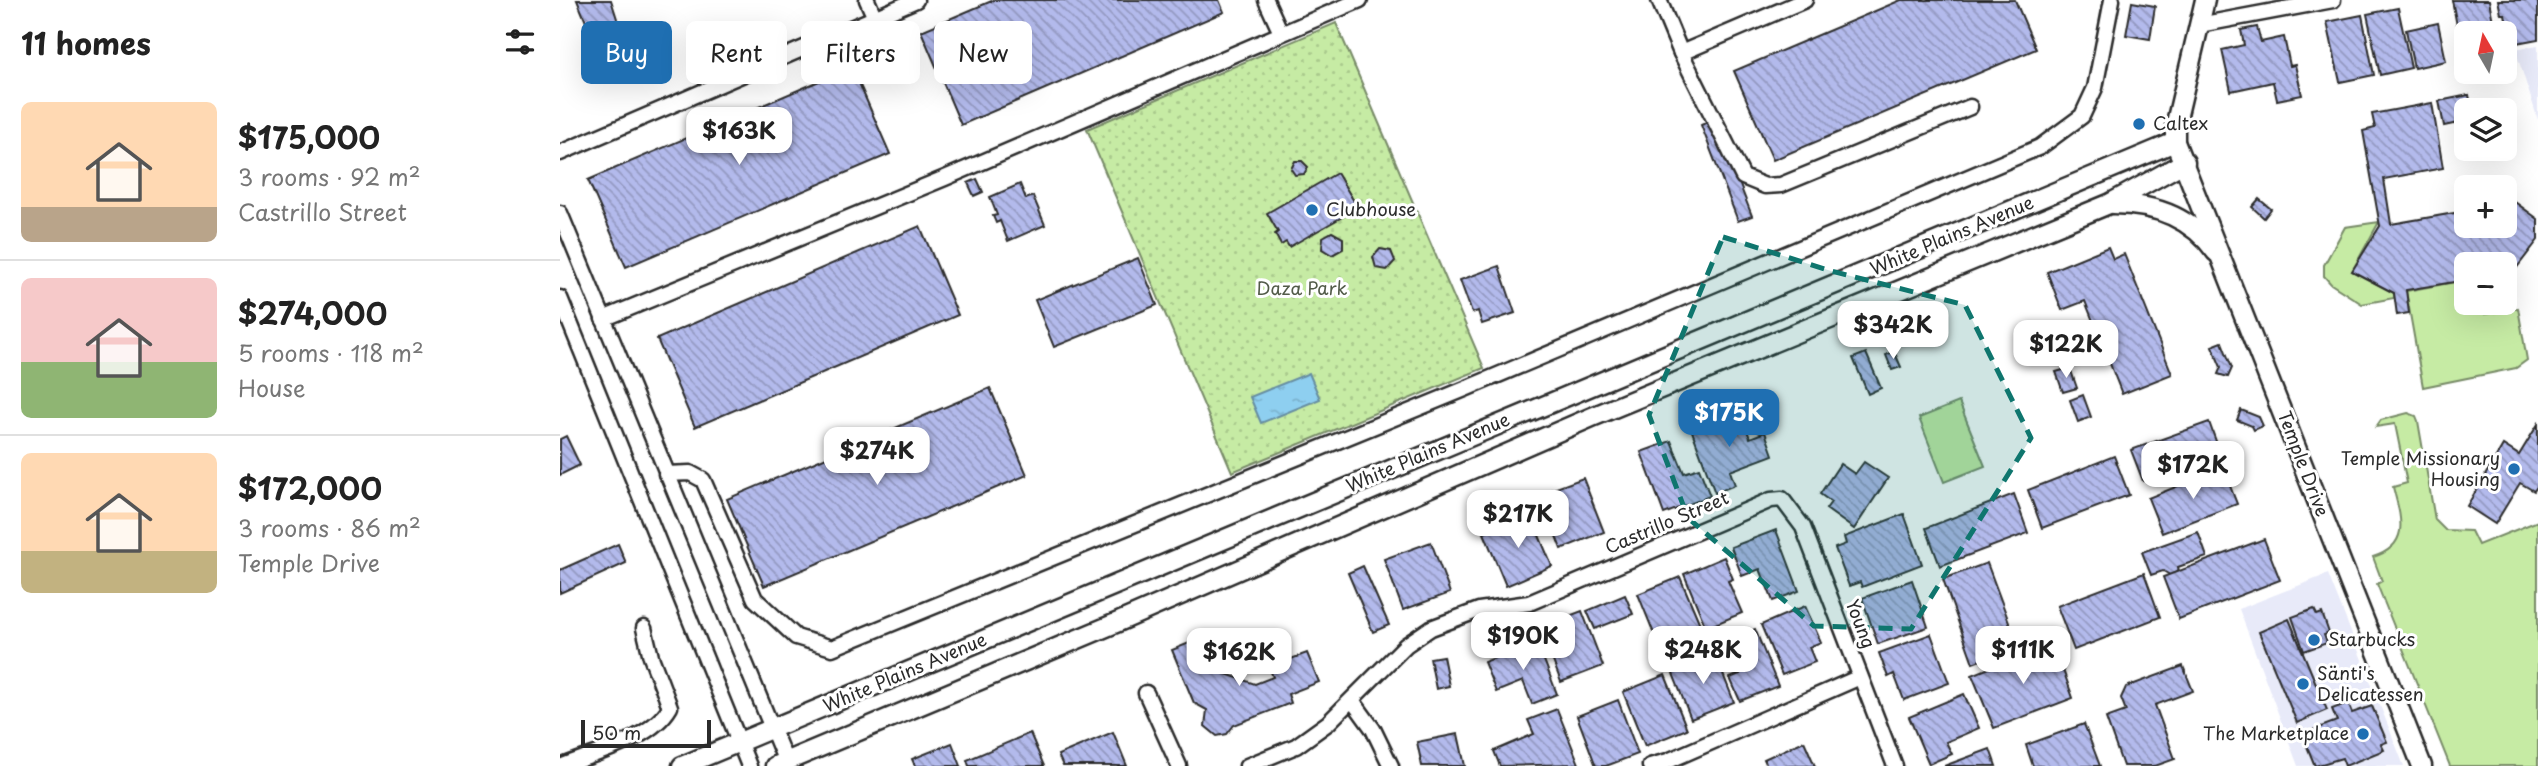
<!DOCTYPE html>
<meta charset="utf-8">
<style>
:root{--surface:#fff;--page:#f2f2f2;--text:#222;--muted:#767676;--line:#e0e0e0;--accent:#1f6fb2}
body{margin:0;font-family:"Playpen Sans",sans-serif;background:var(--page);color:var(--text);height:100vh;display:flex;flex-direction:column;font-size:26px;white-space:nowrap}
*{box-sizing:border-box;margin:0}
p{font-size:23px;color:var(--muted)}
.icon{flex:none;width:38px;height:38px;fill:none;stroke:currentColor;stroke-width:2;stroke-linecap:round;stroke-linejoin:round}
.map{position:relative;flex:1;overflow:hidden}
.details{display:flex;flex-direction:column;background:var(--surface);width:560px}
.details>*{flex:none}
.guide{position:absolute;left:21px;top:21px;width:665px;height:63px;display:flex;gap:14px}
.needle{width:46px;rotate:351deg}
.fabs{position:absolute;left:1894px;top:21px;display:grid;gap:14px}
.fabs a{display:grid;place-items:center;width:63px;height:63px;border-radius:10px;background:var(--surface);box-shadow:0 7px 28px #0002;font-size:35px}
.scale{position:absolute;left:21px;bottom:18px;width:130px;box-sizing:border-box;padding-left:7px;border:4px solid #2b2b2b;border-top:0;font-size:19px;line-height:24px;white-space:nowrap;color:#2b2b2b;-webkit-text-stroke:5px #fff;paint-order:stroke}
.price{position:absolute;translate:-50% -60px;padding:0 16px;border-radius:14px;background:#fff;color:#222;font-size:23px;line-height:46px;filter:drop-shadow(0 2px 4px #0008)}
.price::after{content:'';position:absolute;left:50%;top:42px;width:21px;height:16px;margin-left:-10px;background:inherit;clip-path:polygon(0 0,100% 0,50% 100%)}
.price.current{background:var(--accent);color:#fff}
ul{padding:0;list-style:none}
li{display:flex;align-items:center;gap:21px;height:175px;padding:0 21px}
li+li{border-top:2px solid var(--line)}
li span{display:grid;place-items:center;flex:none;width:196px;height:140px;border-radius:10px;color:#555}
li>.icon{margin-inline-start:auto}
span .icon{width:84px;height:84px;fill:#fffc;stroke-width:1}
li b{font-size:30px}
h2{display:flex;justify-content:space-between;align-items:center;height:84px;padding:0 21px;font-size:30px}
.chip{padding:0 24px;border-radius:10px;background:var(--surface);box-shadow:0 7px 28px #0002;font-size:24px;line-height:63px}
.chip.current{background:var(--accent);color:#fff}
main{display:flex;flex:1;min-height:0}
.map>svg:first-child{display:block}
.built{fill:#e8eaf9}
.grass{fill:#c6eba4;stroke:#788b68;stroke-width:2}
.park{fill:url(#park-dots);stroke:#788b68;stroke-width:2}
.water{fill:url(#water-ripples);stroke:#668da1;stroke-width:2}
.building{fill:url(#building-back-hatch);stroke:#2b2b2b;stroke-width:2}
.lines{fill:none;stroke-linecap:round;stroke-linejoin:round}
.minor-casing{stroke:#2b2b2b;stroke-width:19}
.tertiary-casing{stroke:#2b2b2b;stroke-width:23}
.minor{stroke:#fff;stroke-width:14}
.tertiary{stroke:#fff;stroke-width:18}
.marked{fill:#0f766e;fill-opacity:0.2;stroke:#0f766e;stroke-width:5;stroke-dasharray:14 9;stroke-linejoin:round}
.poi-dot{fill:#1f6fb2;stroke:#fff;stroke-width:2.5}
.labels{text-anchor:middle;stroke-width:6;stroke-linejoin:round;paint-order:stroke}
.poi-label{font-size:18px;fill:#2b2b2b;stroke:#fff;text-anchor:start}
.street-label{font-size:18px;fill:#2b2b2b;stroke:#fff}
.park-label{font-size:18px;fill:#525b49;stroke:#fff}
</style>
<main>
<section class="details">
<h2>11 homes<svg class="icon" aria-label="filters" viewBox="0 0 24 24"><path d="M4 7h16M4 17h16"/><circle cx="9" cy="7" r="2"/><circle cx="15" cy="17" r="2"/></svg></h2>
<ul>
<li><span style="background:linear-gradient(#ffd9b3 75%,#b9a48a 0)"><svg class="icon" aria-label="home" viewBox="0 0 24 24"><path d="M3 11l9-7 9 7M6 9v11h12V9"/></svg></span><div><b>$175,000</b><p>3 rooms · 92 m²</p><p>Castrillo Street</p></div></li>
<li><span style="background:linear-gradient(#f6c9c9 60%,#8fb573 0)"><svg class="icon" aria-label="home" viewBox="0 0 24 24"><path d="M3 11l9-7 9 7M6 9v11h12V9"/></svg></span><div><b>$274,000</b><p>5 rooms · 118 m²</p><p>House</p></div></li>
<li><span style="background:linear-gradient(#ffd9b3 70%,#c2b280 0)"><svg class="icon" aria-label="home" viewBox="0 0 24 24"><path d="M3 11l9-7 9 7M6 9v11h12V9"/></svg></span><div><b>$172,000</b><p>3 rooms · 86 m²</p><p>Temple Drive</p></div></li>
</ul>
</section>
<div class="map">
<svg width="1978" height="766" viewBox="0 0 1978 766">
<defs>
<pattern id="park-dots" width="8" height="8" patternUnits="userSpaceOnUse" patternTransform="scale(1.75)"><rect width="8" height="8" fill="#c6eba4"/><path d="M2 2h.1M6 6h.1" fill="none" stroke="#aaca8d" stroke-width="1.8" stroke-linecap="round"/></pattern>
<pattern id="water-ripples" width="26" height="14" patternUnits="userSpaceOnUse" patternTransform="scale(1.75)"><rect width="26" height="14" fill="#8ecff0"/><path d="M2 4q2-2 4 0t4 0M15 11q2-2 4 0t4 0" fill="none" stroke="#7bb2ce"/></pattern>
<pattern id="building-back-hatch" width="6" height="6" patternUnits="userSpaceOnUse" patternTransform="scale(1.75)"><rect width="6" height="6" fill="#b3baec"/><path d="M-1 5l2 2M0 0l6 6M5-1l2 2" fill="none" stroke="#9297bf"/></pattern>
</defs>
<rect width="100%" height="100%" fill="#fff"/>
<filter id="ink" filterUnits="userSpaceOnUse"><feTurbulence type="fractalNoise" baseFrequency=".0143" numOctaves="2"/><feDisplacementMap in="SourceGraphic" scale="14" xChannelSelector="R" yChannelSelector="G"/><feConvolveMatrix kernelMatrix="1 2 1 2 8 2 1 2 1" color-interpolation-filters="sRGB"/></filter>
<g filter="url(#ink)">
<g class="built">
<polygon points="1978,45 1978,120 1955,49"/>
<polygon points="1768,574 1844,766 1738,766 1679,609"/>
</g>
<g class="grass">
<polygon points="1819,222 1792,271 1834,293 1834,298 1802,304 1771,284 1764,276 1764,265 1785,227"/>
<polygon points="1906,280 1906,303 1923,303 1925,314 1958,308 1967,360 1956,368 1863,387 1846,291"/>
<polygon points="1399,402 1425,466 1384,482 1359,418"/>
<path d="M 1848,413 L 1856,416 L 1858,421 L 1875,520 L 1885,530 L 1911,531 L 1918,545 L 1978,521 L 1978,766 L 1890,766 L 1817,584 L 1822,581 L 1813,557 C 1851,545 1841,518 1833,487 L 1847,483 L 1835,424 L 1816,427 L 1821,420 Z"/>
</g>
<polygon class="park" points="776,23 924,368 672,472 527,129"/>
<polygon class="water" points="749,373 760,399 701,423 690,397"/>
<g class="building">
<polygon points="17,0 51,0 67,50 71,48 79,69 50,81"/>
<polygon points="434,0 659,0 664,12 401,125 361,31"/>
<polygon points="1341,0 1455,0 1476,49 1213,160 1174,71"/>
<polygon points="1892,0 1929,0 1935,33 1913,33 1912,29 1898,31"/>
<polygon points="1938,0 1978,0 1978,39 1951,44 1945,14 1941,14"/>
<polygon points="1572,2 1595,6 1590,39 1566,35"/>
<polygon points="1838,8 1851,68 1820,75 1807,14"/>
<polygon points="1802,15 1814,75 1780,82 1767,22"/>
<polygon points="1878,23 1886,61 1854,68 1846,30"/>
<polygon points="1697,27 1701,42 1724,37 1730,66 1735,65 1742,95 1717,100 1713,82 1671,91 1662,50 1684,45 1681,30"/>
<polygon points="292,67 330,154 66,267 28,180"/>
<polygon points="1909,95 1912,110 1906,110 1906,141 1901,142 1898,123 1884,126 1879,101"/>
<polygon points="1872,103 1883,168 1824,179 1831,224 1906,211 1906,226 1944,226 1944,194 1978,219 1978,240 1949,278 1952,297 1944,298 1944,264 1906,264 1906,280 1846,290 1849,313 1837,315 1834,293 1792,271 1820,226 1803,131 1815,128 1812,114"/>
<polygon points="1154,119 1192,216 1178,221 1141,125"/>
<polygon points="735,161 742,161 748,167 744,174 735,175 731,169"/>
<polygon points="777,173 798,208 729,247 726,242 721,245 715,234 718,232 707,213"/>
<polygon points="417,179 423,192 414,196 408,183"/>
<polygon points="460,184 466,199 473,196 485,225 448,241 440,221 436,223 433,216 437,215 430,197"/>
<polygon points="1699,199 1711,209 1704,218 1692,207"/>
<polygon points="360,226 398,315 135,427 97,339"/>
<polygon points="772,232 783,238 783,249 772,255 762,249 763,237"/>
<polygon points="1548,247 1553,259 1564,254 1612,374 1562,394 1525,301 1502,310 1487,272"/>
<polygon points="820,249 831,251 835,261 827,270 816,268 813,257"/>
<polygon points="578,258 597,305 494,347 475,300"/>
<polygon points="939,266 955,313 922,324 918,311 912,313 900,280"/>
<polygon points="1662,342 1672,368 1668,377 1658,374 1661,367 1652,346"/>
<polygon points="1334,351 1341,367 1332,370 1326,355"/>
<polygon points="1306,353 1321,388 1308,394 1293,358"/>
<polygon points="1510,368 1517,388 1503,392 1496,372"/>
<polygon points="430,388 467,475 204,586 167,499"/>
<polygon points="1523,395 1531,417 1518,422 1510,400"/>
<polygon points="1681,410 1699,417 1703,426 1694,430 1692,426 1677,420"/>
<polygon points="1180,413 1190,438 1205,432 1213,455 1170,471 1175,485 1155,493 1132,431"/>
<polygon points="1649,422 1662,458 1640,466 1638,461 1583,481 1571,450"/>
<polygon points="1978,424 1978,485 1974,491 1960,483 1935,524 1907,506 1943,445 1959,455"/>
<polygon points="6,436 20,465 0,475 0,439"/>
<polygon points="1111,441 1124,473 1139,468 1150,496 1104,514 1081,452"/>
<polygon points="1554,456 1569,495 1482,528 1468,490"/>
<polygon points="1304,462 1328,478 1294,529 1266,509 1271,502 1260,494 1280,464 1295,474"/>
<polygon points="1663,468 1677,504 1602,533 1588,498"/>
<polygon points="1023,478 1044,532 1001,549 980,494"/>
<polygon points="1454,494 1468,533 1380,566 1366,528"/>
<polygon points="970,514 992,566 946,586 924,533"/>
<polygon points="1344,514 1362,564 1302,587 1300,582 1289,586 1275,548 1286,544 1284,537"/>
<polygon points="1216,530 1239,591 1213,601 1200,569 1182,576 1171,547"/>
<polygon points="1638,532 1647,557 1618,567 1619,571 1610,575 1603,571 1591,575 1582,552"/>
<polygon points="1704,539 1720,580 1619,619 1603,577"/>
<polygon points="871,542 890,593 843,610 824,559"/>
<polygon points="58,544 66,563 0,593 0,570"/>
<polygon points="1164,557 1173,579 1168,581 1182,613 1146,628 1124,574"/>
<polygon points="1427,563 1458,646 1413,663 1383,579"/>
<polygon points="803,566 829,625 813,632 788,573"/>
<polygon points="1584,573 1600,617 1514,650 1497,606"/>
<polygon points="1120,577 1142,629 1099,646 1078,594"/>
<polygon points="1352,580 1368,627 1318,644 1302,598"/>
<polygon points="1065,595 1073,614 1035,629 1027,611"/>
<polygon points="1245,606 1261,642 1249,647 1255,662 1222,675 1201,625"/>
<polygon points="1754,609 1757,615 1762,613 1769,633 1764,635 1767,643 1744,651 1732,617"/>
<polygon points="1022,611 1043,666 1001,682 980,627"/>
<polygon points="1729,619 1767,710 1737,723 1699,632"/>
<polygon points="1195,629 1218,686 1180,701 1170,678 1180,674 1167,640"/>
<polygon points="1371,634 1389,683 1344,700 1334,674 1328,677 1319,653"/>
<polygon points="639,639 651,669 695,684 713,677 709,667 747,653 759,682 728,694 731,703 674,725 667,734 657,736 645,726 647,710 634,703 612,650"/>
<polygon points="977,642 997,694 972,704 963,681 936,692 924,662"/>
<polygon points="1493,642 1513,698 1434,728 1412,675"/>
<polygon points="1155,654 1174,702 1131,719 1112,671"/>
<polygon points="883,656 889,686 876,689 870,658"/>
<polygon points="1623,666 1633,691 1595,705 1615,759 1595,766 1563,766 1546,718 1566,711 1561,698 1566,687"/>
<polygon points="1105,675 1127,729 1085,746 1063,692"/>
<polygon points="1404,694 1419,728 1386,742 1392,754 1369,764 1349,717"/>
<polygon points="1058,700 1078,754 1046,766 1036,766 1017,716"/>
<polygon points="1788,703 1792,713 1812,706 1827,742 1821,744 1824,750 1785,766 1782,758 1755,766 1742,734 1777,721 1772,709"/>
<polygon points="997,709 1019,764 940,766 934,751 974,734 968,720"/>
<polygon points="1524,724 1540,766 1473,766 1466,745"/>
<polygon points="553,732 567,766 503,766 498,755"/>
<polygon points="470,733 484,766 409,766 407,760"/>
<polygon points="898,734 905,766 862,766 857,742"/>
<polygon points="1244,741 1255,766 1207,766 1204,759"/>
<polygon points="392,743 401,766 355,766 352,759"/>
<polygon points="1430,749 1436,766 1384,766"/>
</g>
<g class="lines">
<defs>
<g id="minor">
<polyline points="307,0 315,18"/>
<polyline points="706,0 721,33"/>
<polyline points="1099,0 1121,53"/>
<polyline points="1245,0 1121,53 1183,177 1205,186 1221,185 1410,107"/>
<polyline points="1639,25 1773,0"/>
<polyline points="0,153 356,0"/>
<polyline points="0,213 226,762"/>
<polyline points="0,298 189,766"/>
<polyline points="43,319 385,178 800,0"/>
<polyline points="106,474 130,473 143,480 195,599 236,637 272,648 905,389 1480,147 1522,116 1535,88 1552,0"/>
<polyline points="586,693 619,766"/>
<polyline points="792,700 813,729 831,766"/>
<path d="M 3,766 C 37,752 91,740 110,707 L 91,657 L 84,628"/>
<polyline points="687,766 736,746 768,723 846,645 871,628 919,610 969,603 1211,500 1222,499 1243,527 1335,766"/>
<polyline points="1090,766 1108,761 1300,677"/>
</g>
<g id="tertiary">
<polyline points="1645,0 1615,127 1615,142 1862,766"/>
<path d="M 1553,204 C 1594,204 1631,217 1656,252"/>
<polyline points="122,766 1615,142"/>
<polyline points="215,766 556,623 1032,417 1549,204 1625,162"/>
</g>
</defs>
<use href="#minor" class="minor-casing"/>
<use href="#tertiary" class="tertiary-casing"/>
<use href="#minor" class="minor"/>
<use href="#tertiary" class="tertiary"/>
</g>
</g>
<path class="marked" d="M 1163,237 L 1271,271 L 1405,305 L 1471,438 L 1351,629 L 1254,626 L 1128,518 L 1089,415 Z"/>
<g class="poi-dot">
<circle cx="1579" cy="124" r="7"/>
<circle cx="752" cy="210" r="7"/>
<circle cx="1954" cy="469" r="7"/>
<circle cx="1754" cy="640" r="7"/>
<circle cx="1743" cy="684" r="7"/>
<circle cx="1803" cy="734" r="7"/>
</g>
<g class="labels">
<g class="poi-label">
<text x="1593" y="130">Caltex</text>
<text x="766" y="216">Clubhouse</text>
<text x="1940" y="465" text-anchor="end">Temple Missionary<tspan x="1940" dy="21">Housing</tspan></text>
<text x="1768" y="646">Starbucks</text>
<text x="1757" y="680">Sänti's<tspan x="1757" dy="21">Delicatessen</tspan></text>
<text x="1789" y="740" text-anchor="end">The Marketplace</text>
</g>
<g class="street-label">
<text transform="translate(1392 236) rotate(-23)" y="6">White Plains Avenue</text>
<text transform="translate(868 453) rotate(-23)" y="6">White Plains Avenue</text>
<text transform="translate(1743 464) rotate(69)" y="6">Temple Drive</text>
<text transform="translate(1107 523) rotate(-23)" y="6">Castrillo Street</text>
<text transform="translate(1300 624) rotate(69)" y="6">Young</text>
<text transform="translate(345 673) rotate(-23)" y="6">White Plains Avenue</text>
</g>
<g class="park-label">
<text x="742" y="295">Daza Park</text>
</g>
</g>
</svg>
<div class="fabs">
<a><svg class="needle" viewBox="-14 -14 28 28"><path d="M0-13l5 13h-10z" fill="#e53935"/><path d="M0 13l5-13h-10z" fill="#767676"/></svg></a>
<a><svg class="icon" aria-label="layers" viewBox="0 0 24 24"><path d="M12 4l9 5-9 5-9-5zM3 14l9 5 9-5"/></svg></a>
<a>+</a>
<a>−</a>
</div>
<div class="scale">50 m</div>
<b class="price" style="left:179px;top:167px">$163K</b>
<b class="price" style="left:1333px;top:361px">$342K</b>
<b class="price" style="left:1506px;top:380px">$122K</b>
<b class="price current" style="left:1169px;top:449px">$175K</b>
<b class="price" style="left:317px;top:487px">$274K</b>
<b class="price" style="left:1633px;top:501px">$172K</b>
<b class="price" style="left:958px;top:550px">$217K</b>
<b class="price" style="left:963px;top:672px">$190K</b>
<b class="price" style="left:1143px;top:686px">$248K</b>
<b class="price" style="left:1463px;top:686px">$111K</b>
<b class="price" style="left:679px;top:688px">$162K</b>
<div class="guide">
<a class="chip current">Buy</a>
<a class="chip">Rent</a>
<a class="chip">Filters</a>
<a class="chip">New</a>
</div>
</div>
</main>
